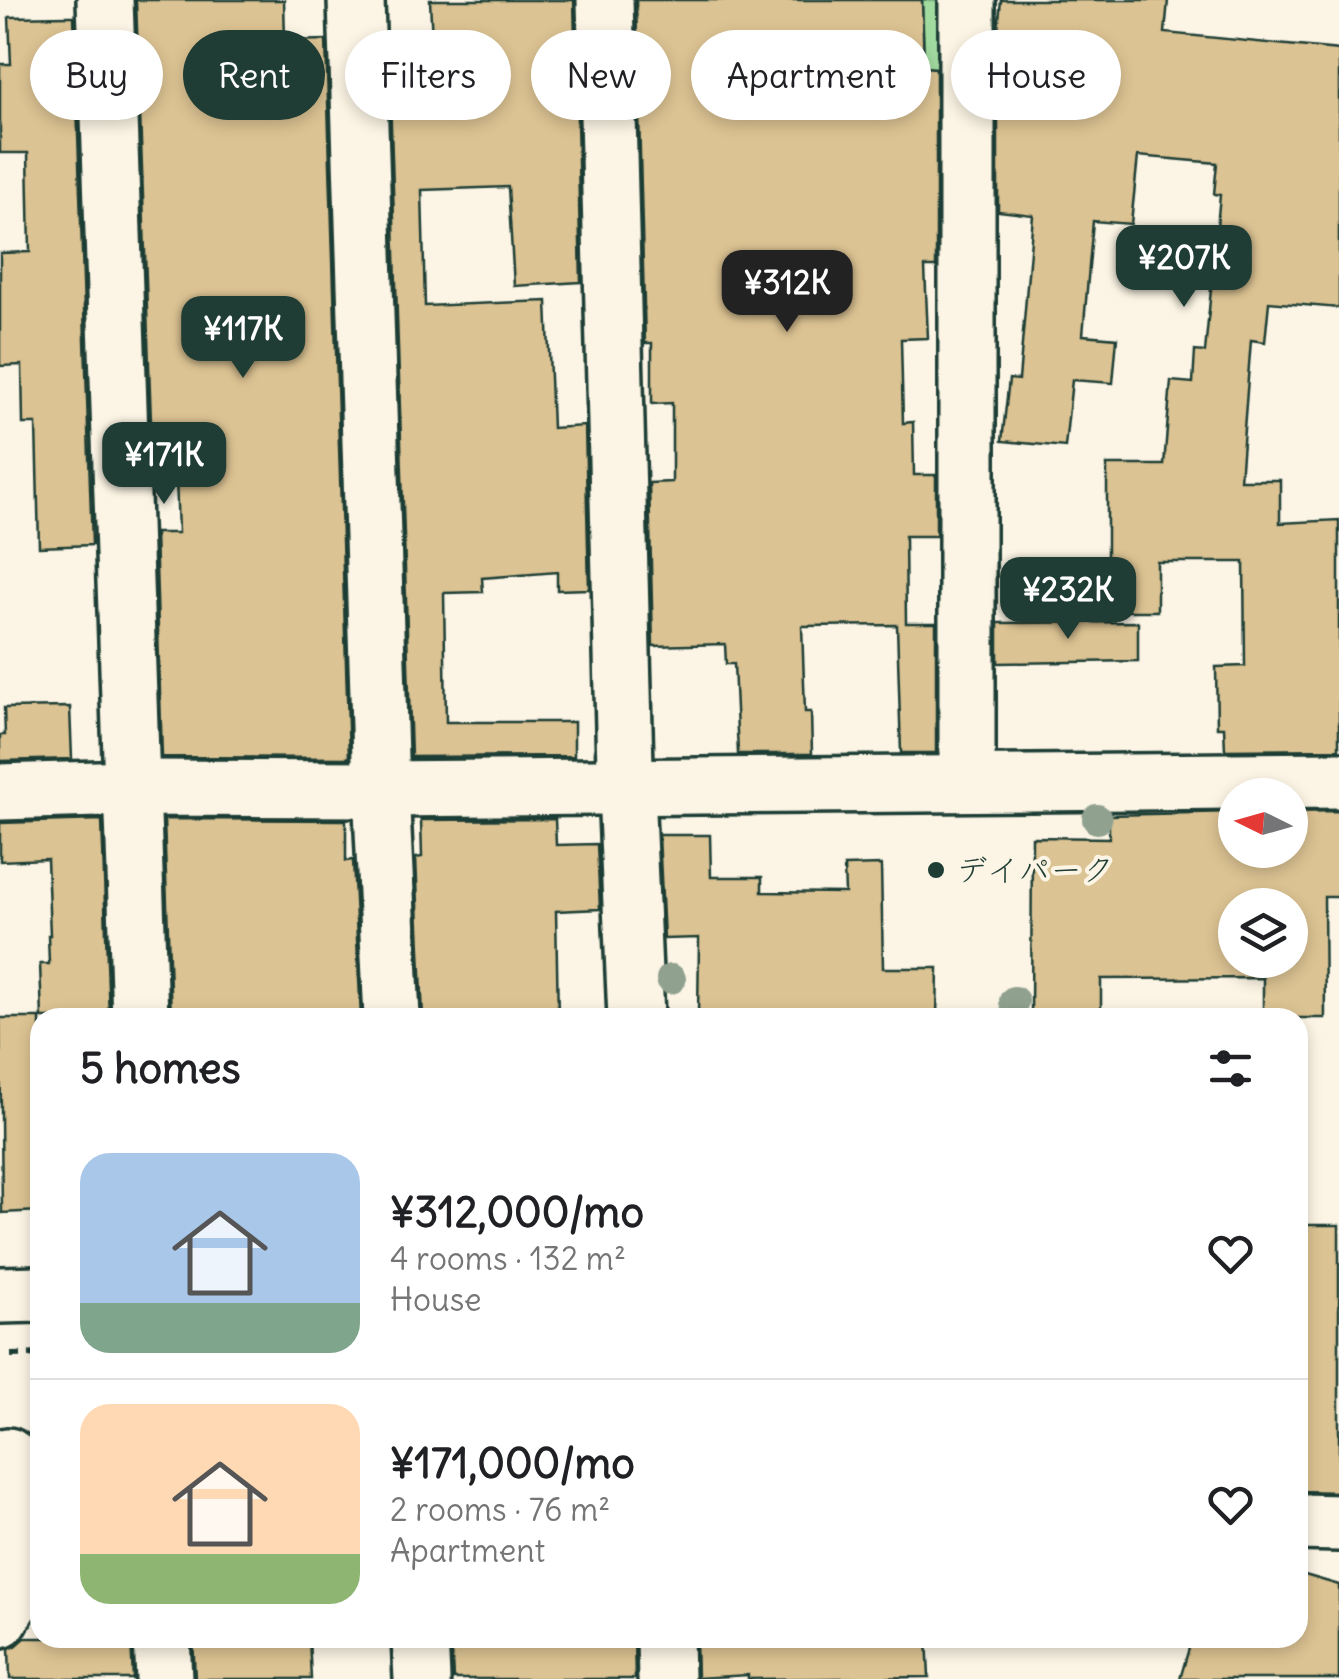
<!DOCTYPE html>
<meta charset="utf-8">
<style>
:root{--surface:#fff;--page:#f2f2f2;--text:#202124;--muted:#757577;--line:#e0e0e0;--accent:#1f3d34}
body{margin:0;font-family:Delius,"Klee One",sans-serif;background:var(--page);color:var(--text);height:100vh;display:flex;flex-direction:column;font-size:38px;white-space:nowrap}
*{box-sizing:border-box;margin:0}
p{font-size:32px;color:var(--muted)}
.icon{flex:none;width:55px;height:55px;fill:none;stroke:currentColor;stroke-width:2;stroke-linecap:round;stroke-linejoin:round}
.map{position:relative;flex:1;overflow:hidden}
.details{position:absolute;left:30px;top:1008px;width:1278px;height:640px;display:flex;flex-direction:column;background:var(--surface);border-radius:30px;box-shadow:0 5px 15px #0003}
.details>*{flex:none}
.banner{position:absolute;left:30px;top:30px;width:1280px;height:90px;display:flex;gap:20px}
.needle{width:65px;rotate:275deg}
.buttons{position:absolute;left:1218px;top:778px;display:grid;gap:20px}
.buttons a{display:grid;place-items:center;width:90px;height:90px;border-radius:50%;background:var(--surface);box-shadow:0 5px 15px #0003;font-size:50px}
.price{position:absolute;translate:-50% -85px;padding:0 22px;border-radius:20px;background:var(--accent);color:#fff;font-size:32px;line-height:65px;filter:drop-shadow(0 2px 5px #0008)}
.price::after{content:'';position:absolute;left:50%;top:60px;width:30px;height:22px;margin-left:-15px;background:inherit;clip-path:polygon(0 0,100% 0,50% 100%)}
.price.selected{background:#222;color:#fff}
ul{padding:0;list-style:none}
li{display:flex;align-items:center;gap:30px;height:250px;padding:0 50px}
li+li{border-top:2px solid var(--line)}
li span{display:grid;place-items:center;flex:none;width:280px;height:200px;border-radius:30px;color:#555}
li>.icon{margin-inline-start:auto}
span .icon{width:120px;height:120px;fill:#fffc;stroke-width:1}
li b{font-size:42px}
h2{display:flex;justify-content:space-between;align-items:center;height:120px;padding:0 50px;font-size:42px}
.pill{padding:0 35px;border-radius:45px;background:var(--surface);box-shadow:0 5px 15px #0003;font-size:35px;line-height:90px}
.pill.selected{background:var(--accent);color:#fff}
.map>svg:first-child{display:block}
.green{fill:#a2dba0;stroke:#608c6a;stroke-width:2.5}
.building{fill:#dcc393;stroke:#1f3d34;stroke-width:2.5;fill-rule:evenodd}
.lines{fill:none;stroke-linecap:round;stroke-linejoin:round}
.minor-casing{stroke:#1f3d34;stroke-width:62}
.path{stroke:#1f3d34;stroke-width:6;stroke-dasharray:10 8;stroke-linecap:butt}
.minor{stroke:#fcf5e5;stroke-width:55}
.tree{fill:#91a190}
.poi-dot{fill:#1f3d34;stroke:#fcf5e5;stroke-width:4}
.labels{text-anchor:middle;stroke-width:8;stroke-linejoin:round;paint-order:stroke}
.poi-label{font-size:32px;fill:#1f3d34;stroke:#fcf5e5;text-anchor:start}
</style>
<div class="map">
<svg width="1339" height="1679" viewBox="0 0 1339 1679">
<rect width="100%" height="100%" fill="#fcf5e5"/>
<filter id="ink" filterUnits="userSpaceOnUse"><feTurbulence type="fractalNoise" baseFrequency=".01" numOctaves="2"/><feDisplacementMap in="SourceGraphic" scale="20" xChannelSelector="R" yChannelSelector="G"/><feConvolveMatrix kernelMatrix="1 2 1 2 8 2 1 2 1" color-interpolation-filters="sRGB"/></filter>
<g filter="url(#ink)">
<polygon class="green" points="922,0 952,0 953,168 914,169 926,112"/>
<g class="building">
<polygon points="136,0 284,0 285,41 326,40 349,758 162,757 155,533 178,533 175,448 152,449"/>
<polygon points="430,0 574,0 581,282 514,286 508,187 422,190 425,306 547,301 552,428 585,426 589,589 557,590 557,572 482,578 483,592 444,593 446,722 574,722 574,756 411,757 389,63 433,61"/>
<polygon points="636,0 922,0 924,67 936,68 936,267 925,267 928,338 901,339 903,423 913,422 914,475 936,475 936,536 905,536 906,623 936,623 936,753 901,753 897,625 802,626 805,712 811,712 812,754 738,754 734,664 726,664 725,644 653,646 649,483 672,482 672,403 652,404 652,343 645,343"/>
<polygon points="1001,0 1168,0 1165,33 1339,50 1339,308 1269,302 1265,342 1251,340 1240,480 1280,480 1280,523 1339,520 1339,749 1225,750 1224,727 1217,727 1216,667 1245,666 1244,562 1157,562 1157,611 1107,611 1107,465 1164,465 1171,381 1193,383 1195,351 1205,352 1220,195 1214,194 1217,163 1138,156 1131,224 1093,221 1083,335 1117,338 1113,383 1072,380 1065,447 1002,441 1009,379 1019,380 1033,215 998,211 998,30"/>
<polygon points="69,16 74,16 92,545 39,547 36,424 23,424 22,365 0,366 0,253 30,252 28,153 0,153 0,64 11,64 9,17"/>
<polygon points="1138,622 1138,661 998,663 998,623"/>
<polygon points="70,707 72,759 0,761 0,735 5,735 4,708"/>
<path d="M 1339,811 L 1339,897 L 1324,897 L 1325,1018 L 1263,1018 L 1263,978 L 1101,979 L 1101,1018 L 1031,1018 L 1032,837 L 1109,838 L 1109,815 L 1235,812 L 1235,850 L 1290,850 L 1290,812 ZM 1235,905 L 1290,905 L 1290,960 L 1235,960 Z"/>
<polygon points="164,819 346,820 346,861 353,860 361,1018 171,1018"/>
<polygon points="555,819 556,845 597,844 600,909 556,911 558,1018 423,1018 416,858 422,857 421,820"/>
<polygon points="102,820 109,1018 42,1018 40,964 49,964 48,935 50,935 47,859 0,861 0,823"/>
<polygon points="659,835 710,835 711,877 762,877 762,892 845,893 844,866 881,865 883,968 938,968 937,1018 698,1018 699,938 664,939"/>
<polygon points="0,1018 40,1018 40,1211 2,1213"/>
<polygon points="1298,1225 1339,1225 1339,1492 1298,1491"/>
<polygon points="1298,1573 1339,1585 1339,1679 1180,1679 1192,1638 1298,1638"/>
<polygon points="25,1638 131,1638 133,1679 10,1679 9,1648 16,1646"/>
<polygon points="193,1638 309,1638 311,1679 195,1679"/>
<polygon points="451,1638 634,1638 635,1679 453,1679"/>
<polygon points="696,1638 927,1638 929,1677 748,1679 748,1675 697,1678"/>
</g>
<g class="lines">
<defs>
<g id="minor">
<polyline points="105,0 140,1018"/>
<polyline points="356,0 381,789 392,1018"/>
<polyline points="605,0 625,767 636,1018"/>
<polyline points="967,0 967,783"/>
<polyline points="0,792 131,788 381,789 1339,780"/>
<polyline points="0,1295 40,1294"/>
<polyline points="1298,1522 1339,1523"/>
<polyline points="0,1619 16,1593 8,1456"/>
<polyline points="162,1638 164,1679"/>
<polyline points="420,1638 422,1679"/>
<polyline points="665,1638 666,1679"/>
</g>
</defs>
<use href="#minor" class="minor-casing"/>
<polyline class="path" points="11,1355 40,1354"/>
<use href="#minor" class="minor"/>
</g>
<g class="tree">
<circle cx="1097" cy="819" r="15"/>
<circle cx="671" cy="979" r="15"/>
<circle cx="1014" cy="1001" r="15"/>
</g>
</g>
<circle class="poi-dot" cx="936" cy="870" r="10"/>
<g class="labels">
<g class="poi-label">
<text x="956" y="881">デイパーク</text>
</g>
</g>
</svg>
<div class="buttons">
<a><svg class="needle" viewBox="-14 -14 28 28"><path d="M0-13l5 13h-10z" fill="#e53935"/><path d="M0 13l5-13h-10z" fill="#757577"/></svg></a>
<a><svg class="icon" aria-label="layers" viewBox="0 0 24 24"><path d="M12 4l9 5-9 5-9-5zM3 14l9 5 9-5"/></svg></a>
</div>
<b class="price" style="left:1184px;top:310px">¥207K</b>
<b class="price selected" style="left:787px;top:335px">¥312K</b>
<b class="price" style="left:243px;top:381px">¥117K</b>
<b class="price" style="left:164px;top:507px">¥171K</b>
<b class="price" style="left:1068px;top:642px">¥232K</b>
<div class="banner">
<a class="pill">Buy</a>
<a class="pill selected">Rent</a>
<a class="pill">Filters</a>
<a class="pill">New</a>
<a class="pill">Apartment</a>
<a class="pill">House</a>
</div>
<section class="details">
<h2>5 homes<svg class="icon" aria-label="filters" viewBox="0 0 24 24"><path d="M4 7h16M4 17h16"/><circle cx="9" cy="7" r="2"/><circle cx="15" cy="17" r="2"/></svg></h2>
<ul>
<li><span style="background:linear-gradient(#a9c7e8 75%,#7fa58c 0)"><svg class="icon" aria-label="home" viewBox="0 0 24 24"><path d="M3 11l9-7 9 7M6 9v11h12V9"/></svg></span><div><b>¥312,000/mo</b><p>4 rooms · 132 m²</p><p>House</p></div><svg class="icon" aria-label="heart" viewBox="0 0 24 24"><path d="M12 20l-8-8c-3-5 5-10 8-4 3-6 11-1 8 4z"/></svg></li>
<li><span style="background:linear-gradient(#ffd9b3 75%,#8fb573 0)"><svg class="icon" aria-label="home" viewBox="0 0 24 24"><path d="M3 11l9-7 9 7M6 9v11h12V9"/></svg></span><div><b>¥171,000/mo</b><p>2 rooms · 76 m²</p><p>Apartment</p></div><svg class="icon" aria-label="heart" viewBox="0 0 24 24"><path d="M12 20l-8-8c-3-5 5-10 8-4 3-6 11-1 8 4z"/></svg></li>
</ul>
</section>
</div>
